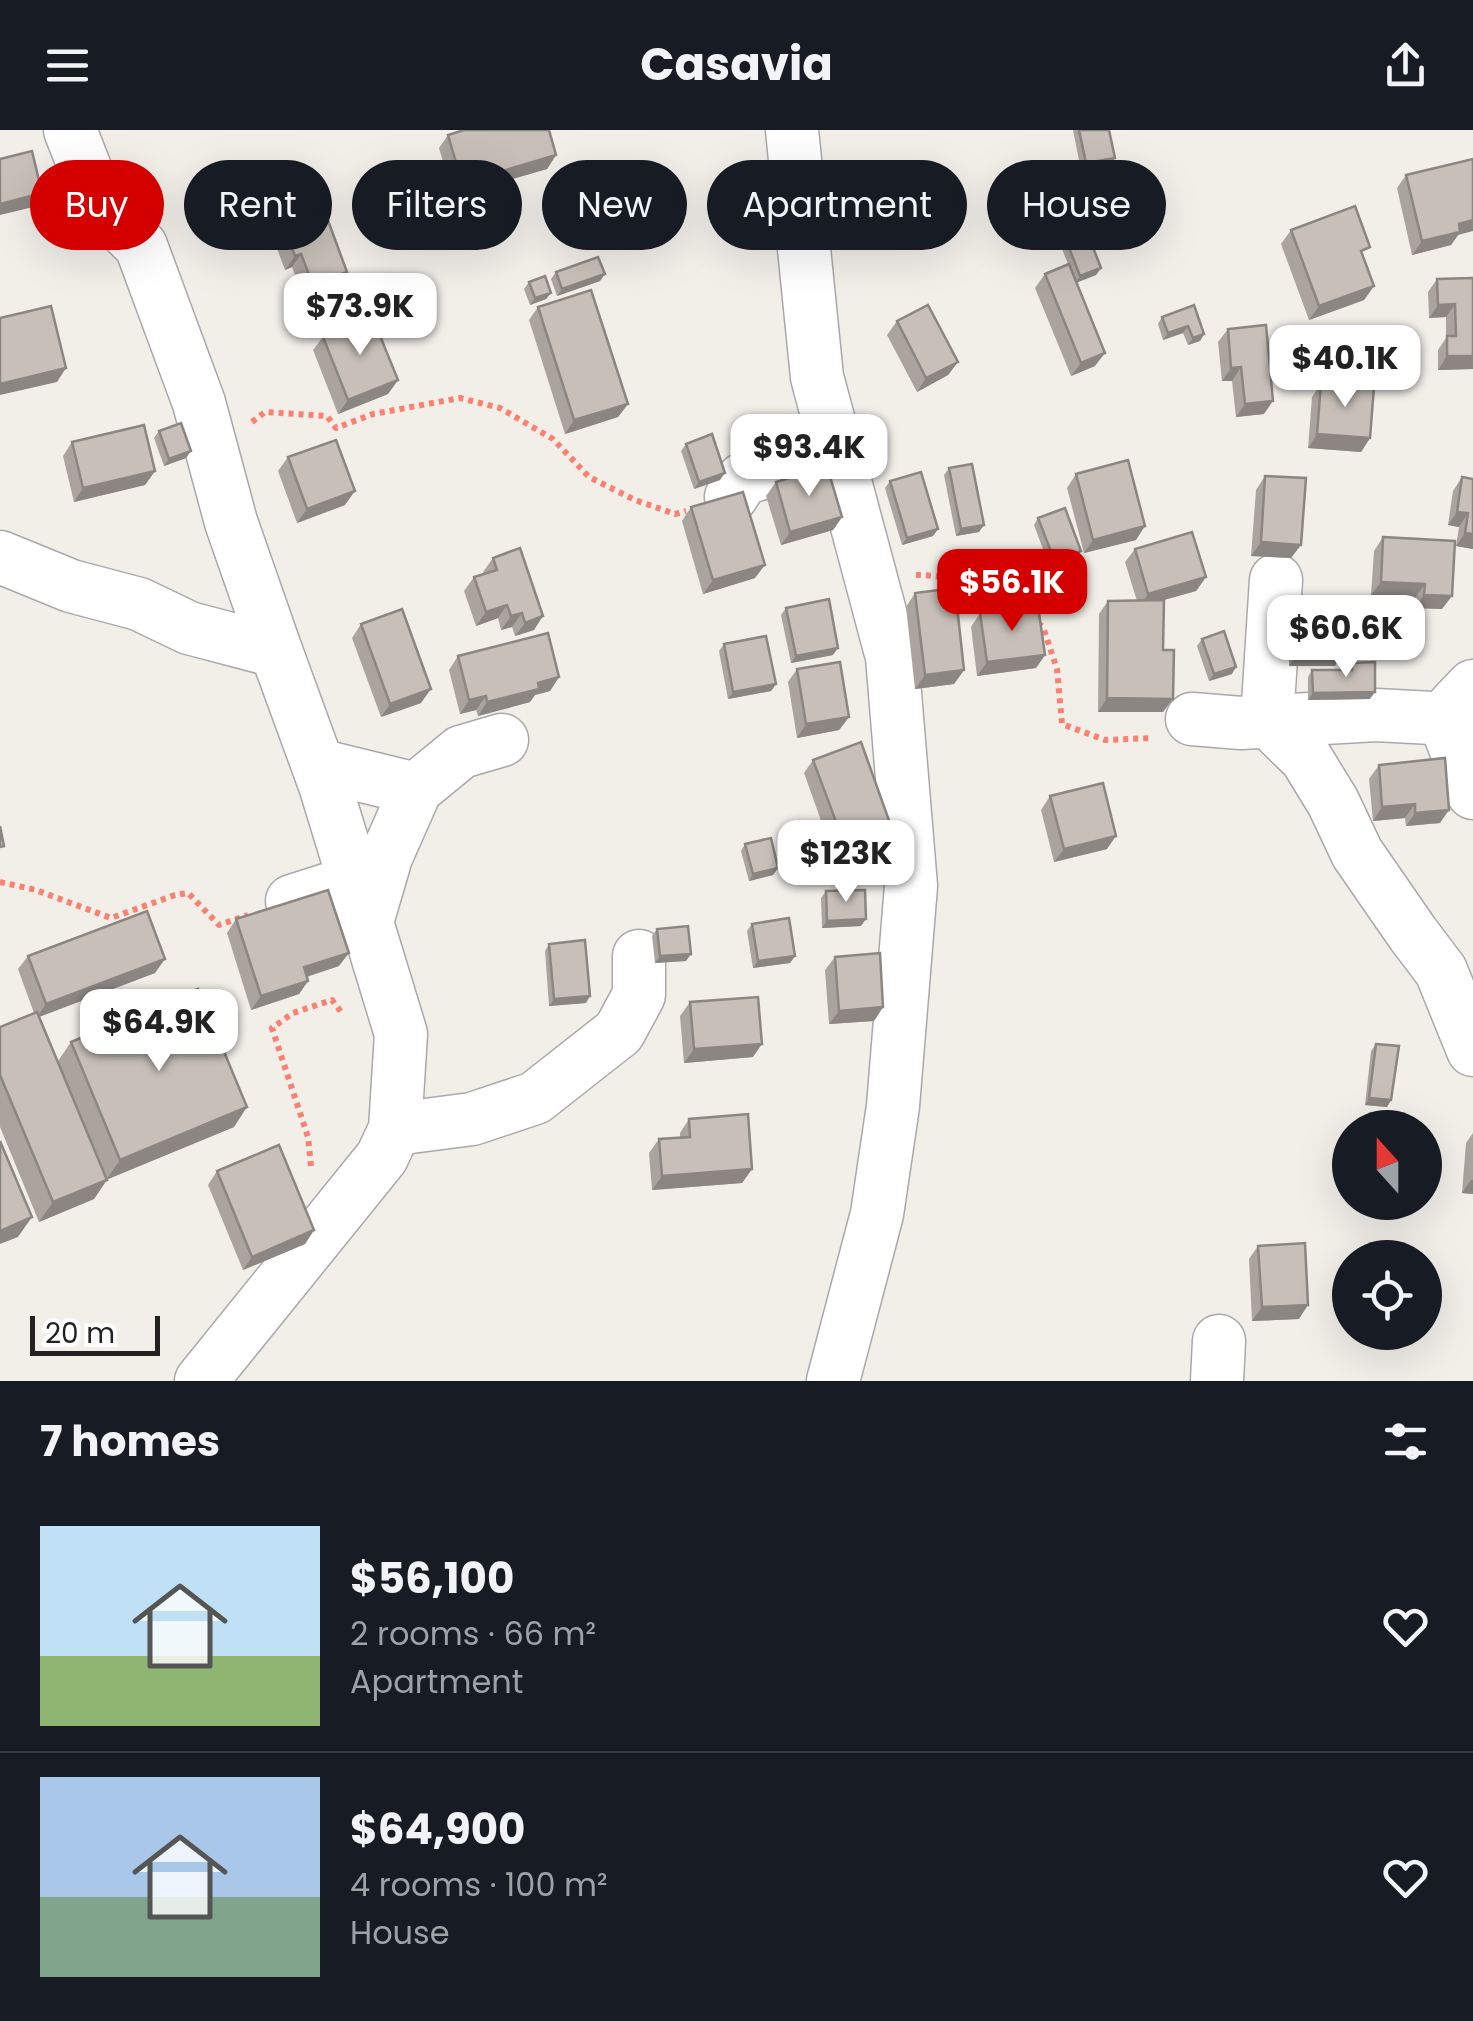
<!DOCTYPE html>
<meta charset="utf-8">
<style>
:root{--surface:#171b24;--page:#20242c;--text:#f1f3f6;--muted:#9ea1a6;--line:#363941;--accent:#d40000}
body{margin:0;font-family:Poppins,sans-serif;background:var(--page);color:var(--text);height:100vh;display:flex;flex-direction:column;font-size:38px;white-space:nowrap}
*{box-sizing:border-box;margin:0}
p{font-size:32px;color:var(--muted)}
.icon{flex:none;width:55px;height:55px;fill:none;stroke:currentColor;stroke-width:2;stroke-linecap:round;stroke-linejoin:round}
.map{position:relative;height:1251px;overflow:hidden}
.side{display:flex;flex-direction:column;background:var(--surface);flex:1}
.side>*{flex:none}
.top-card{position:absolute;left:30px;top:30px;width:1415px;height:90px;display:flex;gap:20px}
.needle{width:65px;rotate:339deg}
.controls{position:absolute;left:1332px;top:980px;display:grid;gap:20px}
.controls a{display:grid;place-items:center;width:110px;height:110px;border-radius:50%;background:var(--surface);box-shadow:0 10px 40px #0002;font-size:50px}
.scale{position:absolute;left:30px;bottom:25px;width:130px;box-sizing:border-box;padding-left:10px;border:5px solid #222;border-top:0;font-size:28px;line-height:35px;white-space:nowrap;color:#222;-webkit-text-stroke:8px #fff;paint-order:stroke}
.price{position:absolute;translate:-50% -85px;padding:0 22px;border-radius:20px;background:#fff;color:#222;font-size:32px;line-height:65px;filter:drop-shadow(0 2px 5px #0008)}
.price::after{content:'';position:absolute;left:50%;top:60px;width:30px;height:22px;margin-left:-15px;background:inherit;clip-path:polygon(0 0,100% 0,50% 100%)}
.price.current{background:var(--accent);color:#fff}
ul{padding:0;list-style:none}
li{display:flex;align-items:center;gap:30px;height:250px;padding:0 40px}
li+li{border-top:2px solid var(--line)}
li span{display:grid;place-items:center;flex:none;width:280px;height:200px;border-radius:0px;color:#555}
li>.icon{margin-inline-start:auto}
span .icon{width:120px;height:120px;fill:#fffc;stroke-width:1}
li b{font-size:42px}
h2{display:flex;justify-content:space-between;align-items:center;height:120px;padding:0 40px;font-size:42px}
.tag{padding:0 35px;border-radius:45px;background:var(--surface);box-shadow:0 10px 40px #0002;font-size:35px;line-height:90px}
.tag.current{background:var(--accent);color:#fff}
header{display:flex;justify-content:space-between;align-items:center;height:130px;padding:0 40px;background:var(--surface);font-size:45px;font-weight:700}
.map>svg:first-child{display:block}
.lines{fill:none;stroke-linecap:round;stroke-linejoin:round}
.minor-casing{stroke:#a9a9a9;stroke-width:55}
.path{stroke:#fa8072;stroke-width:6;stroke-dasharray:5 5;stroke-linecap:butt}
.minor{stroke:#fff;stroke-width:52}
.wall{fill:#aba49e}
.shaded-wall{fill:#8b8681}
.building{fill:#c7bfb8;stroke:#8b8681;stroke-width:2.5}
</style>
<header><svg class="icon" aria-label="menu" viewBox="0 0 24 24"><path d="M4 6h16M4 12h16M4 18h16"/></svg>Casavia<svg class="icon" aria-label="share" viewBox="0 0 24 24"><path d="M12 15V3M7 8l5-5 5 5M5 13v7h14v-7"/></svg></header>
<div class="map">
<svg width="1473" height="1251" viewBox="0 0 1473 1251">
<rect width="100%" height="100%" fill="#f2efe9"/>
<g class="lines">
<defs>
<g id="minor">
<polyline points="70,0 99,74 141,116 199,273 231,392 276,521"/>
<polyline points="792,0 817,247 892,527 911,756 893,976 877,1084 833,1251"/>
<polyline points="731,367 743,349 837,320"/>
<polyline points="0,427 71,456 139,474 189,498 276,521 325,655 401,904 395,999 382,1027 201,1251"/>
<polyline points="1276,450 1267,590 1306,628 1333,672 1357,723 1413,804 1441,841 1473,920"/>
<polyline points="1473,556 1453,577 1449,602 1473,663"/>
<polyline points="1192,589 1241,593 1376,585 1451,589"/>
<polyline points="318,635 416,659"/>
<polyline points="292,771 355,751"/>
<polyline points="367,792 386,727 416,659 461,622 502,610"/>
<polyline points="395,999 472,989 535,968 619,902 639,865 639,826"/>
<polyline points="1217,1251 1219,1211"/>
</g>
</defs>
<use href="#minor" class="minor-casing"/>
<g class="path">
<polyline points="252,292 265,282 327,286 336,298 373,284 460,268 500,278 553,309 589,347 635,370 675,384 686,381"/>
<path d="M 916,445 C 951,445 997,458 1026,481"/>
<polyline points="1038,493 1043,497 1057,539 1062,594 1105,610 1152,608"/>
<polyline points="0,752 36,760 111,788 175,765 188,763 219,795 248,785"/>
<polyline points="311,1036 308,1007 272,898 293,883 332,870 342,883"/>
</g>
<use href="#minor" class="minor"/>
</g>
<g class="wall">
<polygon points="1073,0 1109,0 1115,28 1110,35 1081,40"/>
<polygon points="448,5 556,25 547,39 453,66 439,18"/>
<polygon points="1406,45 1458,105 1451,115 1412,125 1397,58"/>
<polygon points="1061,97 1101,138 1096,145 1076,153 1095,236 1071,246 1035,158 1045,144 1068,134 1056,104"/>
<polygon points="285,100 338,156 304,168 292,137 285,140 275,113"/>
<polygon points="1291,100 1374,156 1364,170 1309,190 1281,114"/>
<polygon points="556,142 600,151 557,166 551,149"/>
<polygon points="1473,148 1473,239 1438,240 1438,220 1446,208 1446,187 1429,188 1428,162 1437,149"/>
<polygon points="529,152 551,163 546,169 530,175 524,159"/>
<polygon points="1194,175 1204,204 1200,211 1188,215 1183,203 1163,210 1158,194 1162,187"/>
<polygon points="538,177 628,274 618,287 565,304 529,190"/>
<polygon points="897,191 958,232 948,245 917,262 887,205"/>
<polygon points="1228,199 1264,284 1236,287 1232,251 1222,251 1218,212"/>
<polygon points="323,207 398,250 388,264 338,284 313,220"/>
<polygon points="1321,253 1370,308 1361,322 1308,318 1312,267"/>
<polygon points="159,301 186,328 164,336 154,308"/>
<polygon points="72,312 155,341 145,355 74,372 63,326"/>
<polygon points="686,314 720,350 694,359 681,321"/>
<polygon points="288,327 345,375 297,393 278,341"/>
<polygon points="949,338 979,402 956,406 944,345"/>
<polygon points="1076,344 1136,410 1084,423 1067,358"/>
<polygon points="1265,346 1291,428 1251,426 1256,360"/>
<polygon points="1462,347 1473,419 1456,416 1459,397 1448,395 1453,361"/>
<polygon points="890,351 938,399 933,406 902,415 885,358"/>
<polygon points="776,352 842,387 833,400 781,415 766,366"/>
<polygon points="691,377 755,448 703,464 682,391"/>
<polygon points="1038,388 1076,428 1050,438 1034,395"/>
<polygon points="1383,407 1455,411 1442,479 1415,478 1415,468 1371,465 1374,421"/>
<polygon points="1135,419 1206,447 1196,461 1163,470 1163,582 1098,582 1099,484 1108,471 1137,471 1125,432"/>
<polygon points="493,428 534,500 515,506 512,497 501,500 498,488 476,496 464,461 474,447 484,444 483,442"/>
<polygon points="915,463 964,540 954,554 915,559 906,477"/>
<polygon points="786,478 833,525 791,533 781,485"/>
<polygon points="1294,482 1335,536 1289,536 1289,489"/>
<polygon points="980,483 1045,525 1036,538 977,546 971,497"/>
<polygon points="1352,488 1371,521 1348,522 1347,495"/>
<polygon points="361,494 421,573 381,587 352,508"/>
<polygon points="1202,509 1232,544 1209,551 1197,516"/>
<polygon points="724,514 776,554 771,561 728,569 719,521"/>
<polygon points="458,526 559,547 550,561 535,565 530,572 478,586 476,580 460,584 449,540"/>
<polygon points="1352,533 1370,569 1308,570 1308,547 1312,540 1347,540"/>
<polygon points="797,539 849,587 839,600 797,608 788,552"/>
<polygon points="813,630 882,709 834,727 804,643"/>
<polygon points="1379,635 1440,693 1406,696 1405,688 1373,691 1369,649"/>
<polygon points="1050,666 1107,719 1054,732 1041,680"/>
<polygon points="745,714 778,738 773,745 749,751 741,721"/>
<polygon points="826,761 861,796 822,798 821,768"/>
<polygon points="236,789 339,836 307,847 308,851 299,864 251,880 227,803"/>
<polygon points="752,794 795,826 790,833 753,838 747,801"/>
<polygon points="657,799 686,831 655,833 652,806"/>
<polygon points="549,814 586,873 549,876 545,821"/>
<polygon points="28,826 155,843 39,887 58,931 71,912 234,997 107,1049 94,1069 39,1092 0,997 0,897 34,883 18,839"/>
<polygon points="835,827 883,877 874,891 829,894 825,840"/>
<polygon points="690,872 753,927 684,933 680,886"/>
<polygon points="1376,914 1391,970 1387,977 1365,975 1371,921"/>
<polygon points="689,989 752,1039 742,1053 652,1060 649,1023 659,1009 680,1008 680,1003"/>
<polygon points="1473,1003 1473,1064 1462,1063 1466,1013"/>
<polygon points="217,1041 314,1100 305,1114 243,1140 208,1055"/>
<polygon points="1258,1116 1299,1189 1252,1191 1249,1129"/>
</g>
<g class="shaded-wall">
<polygon points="556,25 547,39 453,66 462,53"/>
<polygon points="1115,28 1110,35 1081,40 1086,33"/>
<polygon points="42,63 33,77 0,85 0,74"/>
<polygon points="1473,90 1473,101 1458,105 1451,115 1412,125 1422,111 1459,94"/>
<polygon points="301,124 292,137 285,140 295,126"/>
<polygon points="1101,138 1096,145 1075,153 1080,146"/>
<polygon points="347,142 338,156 304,168 313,155"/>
<polygon points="605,144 600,151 557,166 562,159"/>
<polygon points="1374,156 1364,170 1309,190 1319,176"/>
<polygon points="551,163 546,169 530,175 535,168"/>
<polygon points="1455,174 1446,187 1429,188 1438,175"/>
<polygon points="1188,196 1183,203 1163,210 1168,203"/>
<polygon points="1204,204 1200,211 1188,215 1193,208"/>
<polygon points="1105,223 1095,236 1071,246 1081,233"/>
<polygon points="1447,226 1473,226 1473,239 1438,240"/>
<polygon points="958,232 948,245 917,262 926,248"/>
<polygon points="1241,237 1232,251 1222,251 1231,238"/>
<polygon points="66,238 57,252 0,265 0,254"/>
<polygon points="398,250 388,264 338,284 348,270"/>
<polygon points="1273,271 1264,284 1236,287 1245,274"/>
<polygon points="628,274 618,287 565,304 574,290"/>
<polygon points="1317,304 1370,308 1361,322 1308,318"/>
<polygon points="191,321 186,328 164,336 169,329"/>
<polygon points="155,341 145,355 74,372 83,358"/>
<polygon points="725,343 720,350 694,359 699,352"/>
<polygon points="355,361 345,375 297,393 307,379"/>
<polygon points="1457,382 1468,383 1459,397 1448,395"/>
<polygon points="842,387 833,400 781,415 790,402"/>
<polygon points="984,395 979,402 956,406 961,399"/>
<polygon points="1145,396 1136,410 1084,423 1093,410"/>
<polygon points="938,399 933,406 902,415 907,408"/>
<polygon points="1465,403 1473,404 1473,419 1456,416"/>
<polygon points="1261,412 1301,415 1291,428 1251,426"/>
<polygon points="1081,421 1076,428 1050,438 1055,432"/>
<polygon points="765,435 755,448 703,464 713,450"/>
<polygon points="1206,447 1196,461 1139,477 1148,464"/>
<polygon points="1381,452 1425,454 1415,468 1371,465"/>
<polygon points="1424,465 1452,466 1442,479 1415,478"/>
<polygon points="507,475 498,488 476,496 486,482"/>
<polygon points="522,483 512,497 501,500 511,486"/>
<polygon points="543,486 534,500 515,506 525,493"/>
<polygon points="1376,514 1371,521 1348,522 1352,515"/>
<polygon points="838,518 833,525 791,533 796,526"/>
<polygon points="1045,525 1036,538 977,546 987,532"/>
<polygon points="1294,529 1340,529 1335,536 1289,536"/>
<polygon points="1236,537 1232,544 1209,551 1214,544"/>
<polygon points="964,540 954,554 915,559 925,545"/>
<polygon points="559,547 550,561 535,565 530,572 478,586 487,572 538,553"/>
<polygon points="776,554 771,561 728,569 733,562"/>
<polygon points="431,559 421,573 381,587 390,574"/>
<polygon points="1375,562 1370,569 1308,570 1313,563"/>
<polygon points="486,566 476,580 460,584 469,570"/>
<polygon points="1107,568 1173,569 1163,582 1098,582"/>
<polygon points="849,587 839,600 797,608 806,594"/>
<polygon points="1415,674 1405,688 1373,691 1382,677"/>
<polygon points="1449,680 1440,693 1406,696 1415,683"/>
<polygon points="891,696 882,709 834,727 844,713"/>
<polygon points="1116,706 1107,719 1054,732 1064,719"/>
<polygon points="778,738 773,745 749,751 753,744"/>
<polygon points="866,789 861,796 822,798 827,791"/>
<polygon points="349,823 339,836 295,850 304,837"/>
<polygon points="691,824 686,831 655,833 660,826"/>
<polygon points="795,826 790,833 753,838 758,831"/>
<polygon points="165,829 155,843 36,888 46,874"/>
<polygon points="308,851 299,864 251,880 261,866"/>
<polygon points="590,866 586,873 549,876 554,869"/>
<polygon points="883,877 874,891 829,894 839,881"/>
<polygon points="762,914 753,927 684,933 694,919"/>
<polygon points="1369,968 1391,970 1387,977 1365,975"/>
<polygon points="247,977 234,997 106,1050 120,1030"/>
<polygon points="752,1039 742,1053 652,1060 662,1046"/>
<polygon points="107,1050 94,1069 39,1092 53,1072"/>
<polygon points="1471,1050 1473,1050 1473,1064 1462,1063"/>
<polygon points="32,1087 18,1107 0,1114 0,1101"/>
<polygon points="314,1100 305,1114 243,1140 252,1127"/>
<polygon points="1308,1175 1299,1189 1252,1191 1262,1177"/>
</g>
<g class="building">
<polygon points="464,0 549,0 556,25 462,53 448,5"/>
<polygon points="1079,0 1109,0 1115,28 1086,33"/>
<polygon points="32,21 42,63 0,74 0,29"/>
<polygon points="1473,29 1473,90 1459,94 1460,102 1422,111 1406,45"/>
<polygon points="1355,76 1370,117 1361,121 1374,156 1319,176 1291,100"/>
<polygon points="326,85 347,142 313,155 301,124 295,126 285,100"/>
<polygon points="1082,89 1101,138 1080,146 1061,97"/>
<polygon points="598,127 605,144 562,159 556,142"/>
<polygon points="1069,134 1105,223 1081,233 1045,144"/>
<polygon points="545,146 551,163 535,168 529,152"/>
<polygon points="1473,148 1473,226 1447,226 1447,206 1456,206 1455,174 1438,175 1437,149"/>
<polygon points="591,160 628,274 574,290 538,177"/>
<polygon points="928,175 958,232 926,248 897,191"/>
<polygon points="1194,175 1204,204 1193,208 1188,196 1168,203 1162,187"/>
<polygon points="51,176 66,238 0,254 0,188"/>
<polygon points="372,186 398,250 348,270 323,207"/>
<polygon points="1266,195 1273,271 1245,274 1241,237 1231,238 1228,199"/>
<polygon points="1321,253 1374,257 1370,308 1317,304"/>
<polygon points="181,293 191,321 169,329 159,301"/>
<polygon points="144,295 155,341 83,358 72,312"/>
<polygon points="712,304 725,343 699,352 686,314"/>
<polygon points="336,310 355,361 307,379 288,327"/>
<polygon points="1128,330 1145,396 1093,410 1076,344"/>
<polygon points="972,334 984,395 961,399 949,338"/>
<polygon points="827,336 842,387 790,402 776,352"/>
<polygon points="921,342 938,399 907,408 890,351"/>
<polygon points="1265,346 1306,348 1301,415 1261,412"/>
<polygon points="1462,347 1473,349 1473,404 1465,403 1468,383 1457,382"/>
<polygon points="743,362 765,435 713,450 691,377"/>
<polygon points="1065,378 1081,421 1055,432 1038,388"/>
<polygon points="1192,402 1206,447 1148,464 1135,419"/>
<polygon points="1383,407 1455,411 1452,466 1424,465 1425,454 1381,452"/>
<polygon points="520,418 543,486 525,493 522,483 511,486 507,475 486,482 474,447 497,440 493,428"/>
<polygon points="955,458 964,540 925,545 915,463"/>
<polygon points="829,469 838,518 796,526 786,478"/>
<polygon points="1164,470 1163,520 1174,520 1173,569 1107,568 1108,471"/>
<polygon points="1038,476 1045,525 987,532 980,483"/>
<polygon points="402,479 431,559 390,574 361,494"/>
<polygon points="1294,482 1340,483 1340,529 1294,529"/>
<polygon points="1352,488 1375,488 1376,514 1352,515"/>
<polygon points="1224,501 1236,537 1214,544 1202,509"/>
<polygon points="548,503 559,547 538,553 539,559 487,572 486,566 469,570 458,526"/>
<polygon points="766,506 776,554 733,562 724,514"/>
<polygon points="840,532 849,587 806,594 797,539"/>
<polygon points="1375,532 1375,562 1313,563 1312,540 1352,540 1352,533"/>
<polygon points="861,612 891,696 844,713 813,630"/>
<polygon points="1445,628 1449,680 1415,683 1415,674 1382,677 1379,635"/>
<polygon points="1103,653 1116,706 1064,719 1050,666"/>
<polygon points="0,696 4,716 0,717"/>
<polygon points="771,708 778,738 753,744 745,714"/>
<polygon points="328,760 349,823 304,837 308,851 261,866 236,789"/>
<polygon points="865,760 866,789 827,791 826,761"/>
<polygon points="147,781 165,829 46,874 28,826"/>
<polygon points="789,788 795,826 758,831 752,794"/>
<polygon points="688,796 691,824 660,826 657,799"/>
<polygon points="585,810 590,866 554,869 549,814"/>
<polygon points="880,823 883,877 839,881 835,827"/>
<polygon points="198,859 247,977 120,1030 71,912"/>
<polygon points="758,867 762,914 694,919 690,872"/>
<polygon points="37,882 107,1050 53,1072 0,945 0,897"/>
<polygon points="1376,914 1399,916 1391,970 1369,968"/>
<polygon points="748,984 752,1039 662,1046 659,1009 690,1007 689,989"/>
<polygon points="0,1011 32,1087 0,1101"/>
<polygon points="279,1015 314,1100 252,1127 217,1041"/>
<polygon points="1305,1113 1308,1175 1262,1177 1258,1116"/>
</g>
</svg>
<div class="controls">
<a><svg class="needle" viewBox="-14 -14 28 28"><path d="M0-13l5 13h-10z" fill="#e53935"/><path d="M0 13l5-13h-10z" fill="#9ea1a6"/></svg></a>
<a><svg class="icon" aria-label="locate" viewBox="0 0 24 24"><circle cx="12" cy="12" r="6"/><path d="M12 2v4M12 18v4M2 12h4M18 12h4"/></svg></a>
</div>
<div class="scale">20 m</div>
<b class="price" style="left:360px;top:228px">$73.9K</b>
<b class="price" style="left:1345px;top:280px">$40.1K</b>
<b class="price" style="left:809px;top:369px">$93.4K</b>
<b class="price current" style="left:1012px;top:504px">$56.1K</b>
<b class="price" style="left:1346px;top:550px">$60.6K</b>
<b class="price" style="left:846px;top:775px">$123K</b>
<b class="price" style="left:159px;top:944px">$64.9K</b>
<div class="top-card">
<a class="tag current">Buy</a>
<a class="tag">Rent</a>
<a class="tag">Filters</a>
<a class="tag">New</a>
<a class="tag">Apartment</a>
<a class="tag">House</a>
</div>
</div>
<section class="side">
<h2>7 homes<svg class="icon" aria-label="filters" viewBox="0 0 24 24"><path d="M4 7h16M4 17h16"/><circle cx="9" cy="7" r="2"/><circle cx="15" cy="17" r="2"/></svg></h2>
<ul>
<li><span style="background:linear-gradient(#bfe0f5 65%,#8fb573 0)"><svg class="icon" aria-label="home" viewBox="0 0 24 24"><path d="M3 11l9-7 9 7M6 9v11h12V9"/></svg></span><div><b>$56,100</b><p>2 rooms · 66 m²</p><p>Apartment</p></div><svg class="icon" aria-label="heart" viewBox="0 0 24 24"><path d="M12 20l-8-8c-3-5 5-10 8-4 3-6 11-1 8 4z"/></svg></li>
<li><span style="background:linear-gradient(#a9c7e8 60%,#7fa58c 0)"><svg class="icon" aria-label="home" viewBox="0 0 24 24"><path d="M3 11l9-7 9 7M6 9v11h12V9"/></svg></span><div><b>$64,900</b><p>4 rooms · 100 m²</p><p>House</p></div><svg class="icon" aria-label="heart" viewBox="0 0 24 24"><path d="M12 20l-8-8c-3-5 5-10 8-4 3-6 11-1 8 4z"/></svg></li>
</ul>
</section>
